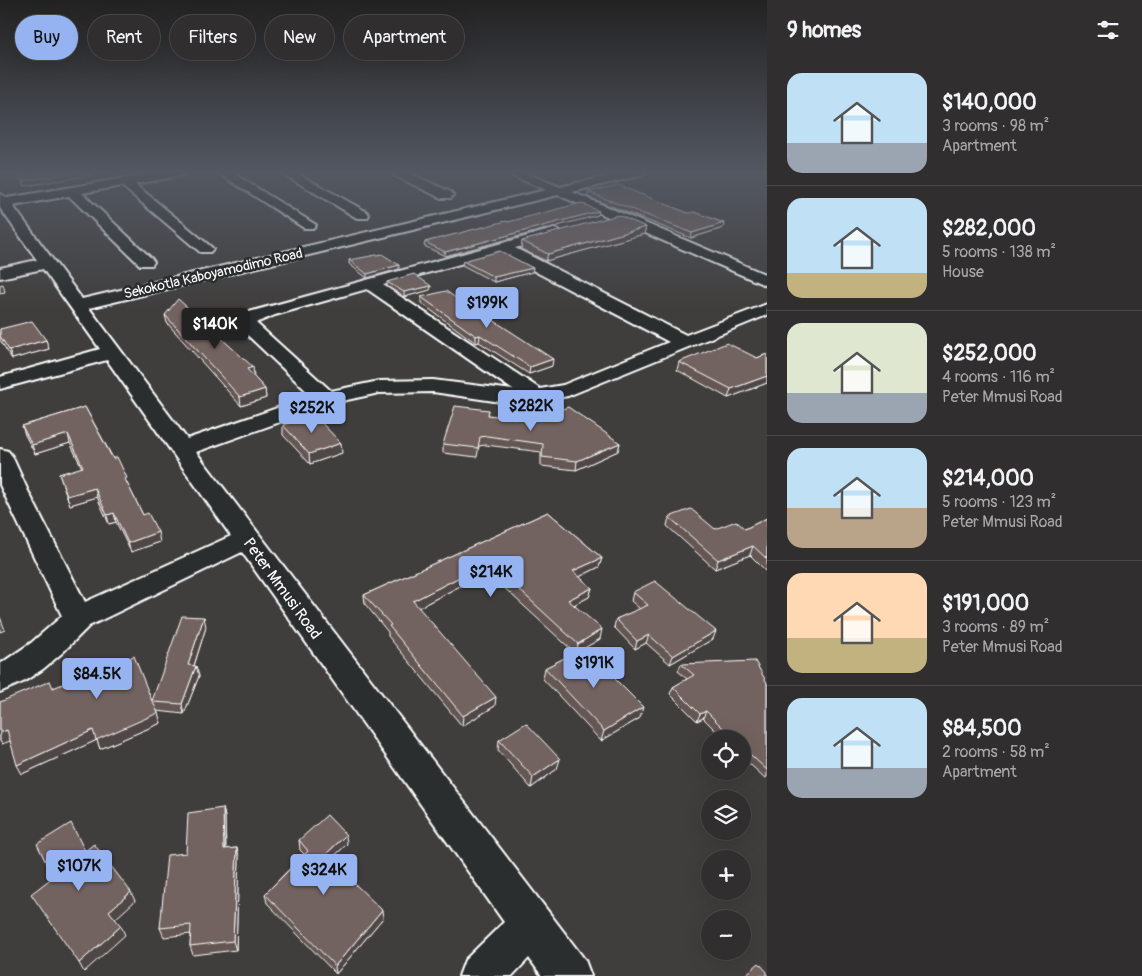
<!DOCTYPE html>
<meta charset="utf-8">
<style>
:root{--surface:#302e2e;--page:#3c3a3a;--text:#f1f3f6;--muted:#a8a8aa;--line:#4b4a4a;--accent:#95b2f1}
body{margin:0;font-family:Pangolin,sans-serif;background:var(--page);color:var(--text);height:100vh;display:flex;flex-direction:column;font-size:19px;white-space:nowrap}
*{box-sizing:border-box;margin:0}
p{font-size:16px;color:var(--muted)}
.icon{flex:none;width:28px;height:28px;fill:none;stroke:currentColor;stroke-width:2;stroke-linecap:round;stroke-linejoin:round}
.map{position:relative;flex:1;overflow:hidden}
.sheet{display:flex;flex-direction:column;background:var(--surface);width:375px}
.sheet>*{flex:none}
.guide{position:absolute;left:15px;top:15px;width:475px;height:45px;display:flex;gap:10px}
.tools{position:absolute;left:701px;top:730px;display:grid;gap:10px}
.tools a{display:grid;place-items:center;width:50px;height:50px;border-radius:50%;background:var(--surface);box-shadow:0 5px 20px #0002,0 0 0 1px var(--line);font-size:25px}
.price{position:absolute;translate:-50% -42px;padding:0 11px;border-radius:5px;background:var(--accent);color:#111;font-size:16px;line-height:32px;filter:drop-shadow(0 1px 2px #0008)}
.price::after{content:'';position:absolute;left:50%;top:30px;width:15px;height:11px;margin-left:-8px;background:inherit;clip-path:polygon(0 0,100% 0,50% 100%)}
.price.current{background:#222;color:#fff}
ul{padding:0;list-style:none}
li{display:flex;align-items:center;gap:15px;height:125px;padding:0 20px}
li+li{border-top:1px solid var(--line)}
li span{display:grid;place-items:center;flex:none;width:140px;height:100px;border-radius:15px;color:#555}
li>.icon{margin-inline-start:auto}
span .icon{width:60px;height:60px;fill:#fffc;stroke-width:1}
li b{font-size:21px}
h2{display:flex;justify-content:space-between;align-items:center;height:60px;padding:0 20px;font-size:21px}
.chip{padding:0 18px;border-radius:22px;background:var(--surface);box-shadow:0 5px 20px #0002,0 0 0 1px var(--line);font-size:18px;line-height:45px}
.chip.current{background:var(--accent);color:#111}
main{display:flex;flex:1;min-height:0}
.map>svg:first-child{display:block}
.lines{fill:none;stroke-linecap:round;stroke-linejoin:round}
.minor-casing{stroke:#fff;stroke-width:4}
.minor{fill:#2a2d2e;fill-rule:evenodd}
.wall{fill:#635653;stroke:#fff}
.shaded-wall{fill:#504644;stroke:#fff}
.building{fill:#736461;stroke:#fff}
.labels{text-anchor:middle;stroke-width:5;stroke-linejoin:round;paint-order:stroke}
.far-street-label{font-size:14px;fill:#fff;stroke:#2a2d2e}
.street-label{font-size:16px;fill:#fff;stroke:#2a2d2e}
</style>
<main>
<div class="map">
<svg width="767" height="976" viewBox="0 0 767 976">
<rect width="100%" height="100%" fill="#403e3d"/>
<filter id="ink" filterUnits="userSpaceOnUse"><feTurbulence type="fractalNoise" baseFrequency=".02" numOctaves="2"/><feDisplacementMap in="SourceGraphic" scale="10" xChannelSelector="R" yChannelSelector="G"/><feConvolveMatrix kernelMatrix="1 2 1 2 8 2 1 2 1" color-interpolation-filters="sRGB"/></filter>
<g filter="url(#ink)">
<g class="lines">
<defs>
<g id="minor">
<path d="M 160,172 L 186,172 L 180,176 L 135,184 L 210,246 L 213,249 L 210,252 L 200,252 L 122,186 L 82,193 L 152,259 L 154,262 L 152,265 L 140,265 L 69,196 L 13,206 L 82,299 L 546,190 L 510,175 L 508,172 L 524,172 L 560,187 L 624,172 L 645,172 L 643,175 L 572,192 L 767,275 L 767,286 L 558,195 L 89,308 L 187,439 L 312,396 L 240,328 L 238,320 L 245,313 L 554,229 L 559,230 L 561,233 L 559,236 L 515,248 L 686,335 L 767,304 L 767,315 L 568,396 L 536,402 L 501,402 L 433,392 L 379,393 L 333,403 L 196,452 L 547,910 L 585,960 L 591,976 L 542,976 L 529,958 L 512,976 L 459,976 L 465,960 L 504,922 L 242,552 L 89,626 L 62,653 L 43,669 L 23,682 L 0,692 L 0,664 L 31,643 L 62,616 L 0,485 L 0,449 L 8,451 L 12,456 L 28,491 L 85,602 L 231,536 L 107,360 L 0,389 L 0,377 L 100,349 L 43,269 L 0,278 L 0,268 L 37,260 L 0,208 L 0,194 L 7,198 ZM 500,253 L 669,342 L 563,385 L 540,389 L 383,285 ZM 367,289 L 513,390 L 433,380 L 379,381 L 331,391 L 256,323 L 275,315 Z"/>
<polygon points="217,172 231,172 316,225 314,228 304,228"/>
<polygon points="280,172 295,172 367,212 369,215 367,218 357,218"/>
<polygon points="391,172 407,172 451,192 453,195 451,198 441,198 393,175"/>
</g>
</defs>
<use href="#minor" class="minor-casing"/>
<use href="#minor" class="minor"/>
</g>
<g class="wall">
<polygon points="14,172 108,172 25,186"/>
<polygon points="588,192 723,228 691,238 588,197"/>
<polygon points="598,215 445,256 424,246 425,242 508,222"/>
<polygon points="646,227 644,234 546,261 521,249 522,241"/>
<polygon points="349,260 399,269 367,278 349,264"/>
<polygon points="463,261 532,272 494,282 462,265"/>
<polygon points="387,282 431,286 430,290 404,297 387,286"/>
<polygon points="421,297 488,321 552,366 529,374 479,342 476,343 421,303"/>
<polygon points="165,315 254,376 253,376 265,389 266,398 241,406 167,323"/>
<polygon points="0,329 46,340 49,349 12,359 0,340"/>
<polygon points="767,354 767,383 728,398 677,370 679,362 757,358"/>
<polygon points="85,407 129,487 143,515 160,542 131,552 116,522 109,524 97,497 70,505 59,474 82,468 70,443 35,454 25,435 22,426"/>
<polygon points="489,410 488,415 620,443 618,451 576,470 541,466 541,452 486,445 479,446 477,457 443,453 443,444"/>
<polygon points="283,425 342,453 310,464 283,435"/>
<polygon points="548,512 602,558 599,567 579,577 592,588 589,597 574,605 600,639 584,648 640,718 601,741 543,679 545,668 575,653 487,572 418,608 495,706 462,726 388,636 388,632 365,604 364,595"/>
<polygon points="669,517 715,529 745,529 767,518 767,572 750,555 715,569 667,526"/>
<polygon points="633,592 713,639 670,664 646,643 635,649 614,627 616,619 640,609 631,601"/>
<polygon points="206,627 194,666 199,676 184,714 157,711 161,723 100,749 97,740 22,774 10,740 2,744 0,741 0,702 53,687 152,701"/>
<polygon points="681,664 767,683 767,777 765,778 742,757 742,739 724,739 703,718 697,721 670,694 673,687 687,679 678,671"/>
<polygon points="499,740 557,769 531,788 498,750"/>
<polygon points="223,808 225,817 226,849 237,848 239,857 236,950 193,955 190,946 191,934 164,937 160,928 186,853"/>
<polygon points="299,840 347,844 330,860 383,918 336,974 267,903 265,894 304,854 300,850"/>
</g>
<g class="shaded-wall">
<polygon points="76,172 108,172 25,186 24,181"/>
<polygon points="599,211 598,215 445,256 445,252"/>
<polygon points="724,223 723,228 691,238 692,233"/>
<polygon points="646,227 644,234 546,261 548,254"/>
<polygon points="399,265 399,269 367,278 367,274"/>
<polygon points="533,268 532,272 494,282 494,277"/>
<polygon points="3,284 5,292 0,293 0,285"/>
<polygon points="431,286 430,290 404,297 404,292"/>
<polygon points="480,335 479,342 476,343 476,336"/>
<polygon points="46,340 49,349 12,359 9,350"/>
<polygon points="553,359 552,366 529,374 530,367"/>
<polygon points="253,367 254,376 248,378 247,369"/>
<polygon points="767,376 767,383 728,398 731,389"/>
<polygon points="265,389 266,398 241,406 240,397"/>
<polygon points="68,434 70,443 35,454 32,445"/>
<polygon points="341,443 342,453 310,464 309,454"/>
<polygon points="620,443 618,451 576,470 577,461"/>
<polygon points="95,488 97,497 70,505 67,496"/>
<polygon points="114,513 116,522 109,524 107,515"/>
<polygon points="158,532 160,542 131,552 128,543"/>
<polygon points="753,546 750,555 715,569 718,560"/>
<polygon points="602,558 599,567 571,581 573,571"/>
<polygon points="489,562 487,572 412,611 413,601"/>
<polygon points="592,588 589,597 566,609 568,600"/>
<polygon points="0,617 5,630 0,632"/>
<polygon points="204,617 206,627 191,675 188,665"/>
<polygon points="602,629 600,639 576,653 578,644"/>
<polygon points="716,631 713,639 670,664 673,656"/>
<polygon points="649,635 646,643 635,649 637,641"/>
<polygon points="196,666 199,676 184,714 182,704"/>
<polygon points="496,697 495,706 462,726 463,716"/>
<polygon points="643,707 640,718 601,741 604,731"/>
<polygon points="706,711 703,718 697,721 700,714"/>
<polygon points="158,713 161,723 100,749 97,740 22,774 17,765 93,730"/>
<polygon points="7,730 13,740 2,744 0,741 0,733"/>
<polygon points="560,759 557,769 531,788 533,777"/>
<polygon points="223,808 225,817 226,859 224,849"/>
<polygon points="346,835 347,844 326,864 325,855"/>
<polygon points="237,848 239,857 236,950 233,941"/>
<polygon points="131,892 135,901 114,920 109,911"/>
<polygon points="382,910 383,918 336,974 335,966"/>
<polygon points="121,926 125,935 84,972 79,963"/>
</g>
<g class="building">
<polygon points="16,172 76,172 24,181"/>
<polygon points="618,185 688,213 695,212 724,223 692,233 588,192"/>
<polygon points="581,203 599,211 445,252 425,242 506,221 508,222"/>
<polygon points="618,215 646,227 548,254 522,241"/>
<polygon points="500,251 533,268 494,277 463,261"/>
<polygon points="382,254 399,265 367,274 349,260"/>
<polygon points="414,274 431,286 404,292 387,282"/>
<polygon points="446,291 488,321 493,320 553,359 530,367 480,335 476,336 421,297"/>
<polygon points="178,299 253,367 247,369 265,389 240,397 165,315"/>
<polygon points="32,321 46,340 9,350 0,336 0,329"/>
<polygon points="727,343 757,358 767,354 767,376 731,389 679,362"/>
<polygon points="455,406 489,410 488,415 532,420 568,407 620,443 577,461 542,457 543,444 487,436 480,437 478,448 443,444"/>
<polygon points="85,407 113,459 117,457 127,478 125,479 143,515 148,513 158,532 128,543 114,513 107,515 95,488 67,496 59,474 83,467 68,434 32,445 22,426"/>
<polygon points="314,415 341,443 309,454 283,425"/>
<polygon points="691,509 715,529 736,521 745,529 767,518 767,559 753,546 718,560 669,517"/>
<polygon points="548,512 602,558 573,571 592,588 568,600 602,629 578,644 489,562 413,601 496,697 463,716 389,626 391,625 364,595"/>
<polygon points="655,581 716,631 673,656 649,635 637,641 616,619 648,605 633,592"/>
<polygon points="182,616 204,617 188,665 196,666 182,704 153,702 158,713 96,740 93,730 17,765 7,730 0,733 0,702 50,681 53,688 134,656 152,701"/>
<polygon points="584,648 643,707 604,731 545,668"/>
<polygon points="755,661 767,683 767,770 742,747 742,739 734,739 706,711 700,714 673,687 694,675 681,664"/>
<polygon points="526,723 560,759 533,777 499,740"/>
<polygon points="223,808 224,849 237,848 233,941 190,946 191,925 160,928 167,855 186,853 188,813"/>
<polygon points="327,815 346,835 325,855 382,910 335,966 265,894 308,851 299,840"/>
<polygon points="71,823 85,851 94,844 131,892 109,911 121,926 79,963 31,894 53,877 37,844"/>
<polygon points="759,963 767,972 767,976 744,976"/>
</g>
</g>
<linearGradient id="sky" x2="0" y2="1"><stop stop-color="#232222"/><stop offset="0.56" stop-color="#535862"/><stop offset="1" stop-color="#535862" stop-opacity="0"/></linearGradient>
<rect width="767" height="308" fill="url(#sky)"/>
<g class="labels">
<g class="far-street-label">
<text transform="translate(213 273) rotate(-13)" y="5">Sekokotla Kaboyamodimo Road</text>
</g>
<g class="street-label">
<text transform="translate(283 588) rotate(54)" y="6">Peter Mmusi Road</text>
</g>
</g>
</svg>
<div class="tools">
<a><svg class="icon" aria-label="locate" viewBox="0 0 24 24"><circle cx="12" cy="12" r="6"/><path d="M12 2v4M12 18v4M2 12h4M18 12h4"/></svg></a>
<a><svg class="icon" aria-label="layers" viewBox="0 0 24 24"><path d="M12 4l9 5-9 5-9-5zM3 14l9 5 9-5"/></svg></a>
<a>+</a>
<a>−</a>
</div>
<b class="price" style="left:487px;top:329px">$199K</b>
<b class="price current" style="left:215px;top:350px">$140K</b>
<b class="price" style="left:531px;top:432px">$282K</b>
<b class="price" style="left:312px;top:434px">$252K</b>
<b class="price" style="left:491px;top:598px">$214K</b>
<b class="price" style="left:594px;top:689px">$191K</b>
<b class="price" style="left:97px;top:700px">$84.5K</b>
<b class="price" style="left:79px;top:892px">$107K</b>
<b class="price" style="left:324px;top:896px">$324K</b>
<div class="guide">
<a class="chip current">Buy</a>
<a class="chip">Rent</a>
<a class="chip">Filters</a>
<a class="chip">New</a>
<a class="chip">Apartment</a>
</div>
</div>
<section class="sheet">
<h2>9 homes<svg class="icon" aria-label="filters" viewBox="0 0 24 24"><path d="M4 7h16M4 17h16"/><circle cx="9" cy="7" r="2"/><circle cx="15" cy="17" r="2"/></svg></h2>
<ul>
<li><span style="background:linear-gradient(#bfe0f5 70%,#9aa5b1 0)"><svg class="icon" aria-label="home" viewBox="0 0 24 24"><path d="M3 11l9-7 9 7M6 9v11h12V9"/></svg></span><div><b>$140,000</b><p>3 rooms · 98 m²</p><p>Apartment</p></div></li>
<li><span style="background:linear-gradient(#bfe0f5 75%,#c2b280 0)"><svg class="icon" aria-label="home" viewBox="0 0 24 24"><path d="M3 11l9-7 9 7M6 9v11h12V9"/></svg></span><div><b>$282,000</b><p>5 rooms · 138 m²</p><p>House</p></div></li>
<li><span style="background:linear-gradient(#dfe7d0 70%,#9aa5b1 0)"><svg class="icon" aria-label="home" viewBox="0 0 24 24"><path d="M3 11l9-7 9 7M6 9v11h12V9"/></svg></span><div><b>$252,000</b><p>4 rooms · 116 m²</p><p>Peter Mmusi Road</p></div></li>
<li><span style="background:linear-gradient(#bfe0f5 60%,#b9a48a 0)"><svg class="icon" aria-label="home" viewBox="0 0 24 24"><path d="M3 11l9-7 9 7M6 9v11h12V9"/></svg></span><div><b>$214,000</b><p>5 rooms · 123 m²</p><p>Peter Mmusi Road</p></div></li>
<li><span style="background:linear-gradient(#ffd9b3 65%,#c2b280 0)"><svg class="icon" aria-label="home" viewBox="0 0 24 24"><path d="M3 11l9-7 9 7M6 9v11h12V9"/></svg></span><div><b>$191,000</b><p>3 rooms · 89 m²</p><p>Peter Mmusi Road</p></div></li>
<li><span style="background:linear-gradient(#bfe0f5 70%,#9aa5b1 0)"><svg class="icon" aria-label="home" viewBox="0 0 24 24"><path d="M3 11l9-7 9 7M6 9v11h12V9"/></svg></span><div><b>$84,500</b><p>2 rooms · 58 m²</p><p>Apartment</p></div></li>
</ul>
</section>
</main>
